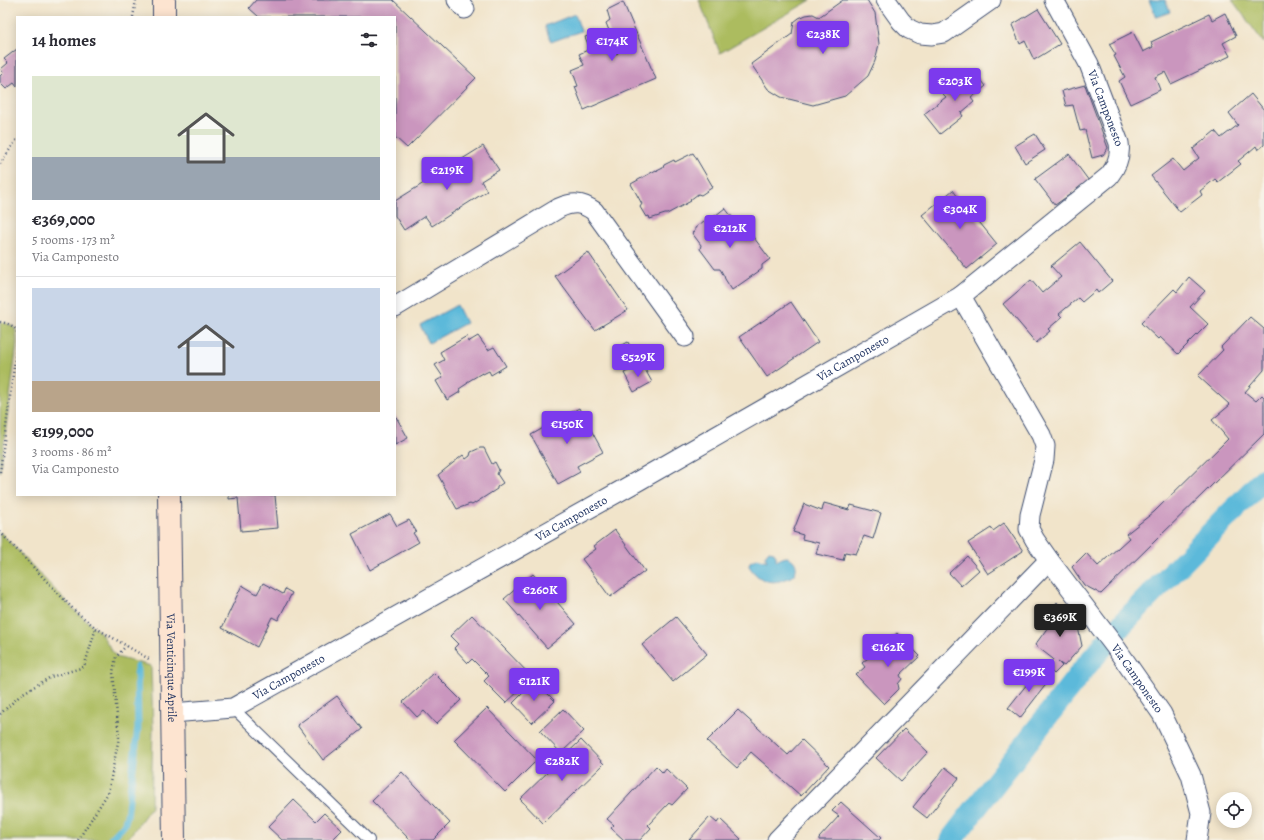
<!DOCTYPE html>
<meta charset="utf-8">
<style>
:root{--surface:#fff;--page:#f7f7f7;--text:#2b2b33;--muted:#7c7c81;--line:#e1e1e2;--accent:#7c3aed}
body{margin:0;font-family:Alegreya,serif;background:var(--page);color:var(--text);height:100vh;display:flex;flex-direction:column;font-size:15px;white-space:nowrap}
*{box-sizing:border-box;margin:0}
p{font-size:13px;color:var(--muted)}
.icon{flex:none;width:22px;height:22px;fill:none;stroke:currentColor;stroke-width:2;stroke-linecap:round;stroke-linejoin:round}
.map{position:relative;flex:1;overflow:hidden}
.details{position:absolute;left:16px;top:16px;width:380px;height:480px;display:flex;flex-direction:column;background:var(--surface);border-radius:0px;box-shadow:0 2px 10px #0003}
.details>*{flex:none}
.fabs{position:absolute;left:1216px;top:792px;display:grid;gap:8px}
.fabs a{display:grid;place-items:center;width:36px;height:36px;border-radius:50%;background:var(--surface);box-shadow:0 2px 10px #0003;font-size:20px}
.price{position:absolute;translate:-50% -34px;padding:0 9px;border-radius:4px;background:var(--accent);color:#fff;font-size:13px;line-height:26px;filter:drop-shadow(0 1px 2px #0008)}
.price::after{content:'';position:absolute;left:50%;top:24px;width:12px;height:9px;margin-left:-6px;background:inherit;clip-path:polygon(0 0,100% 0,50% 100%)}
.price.on{background:#222;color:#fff}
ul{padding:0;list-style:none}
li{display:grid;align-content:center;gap:8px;height:212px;padding:0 16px}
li+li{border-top:1px solid var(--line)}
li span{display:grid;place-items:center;height:124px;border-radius:0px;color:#555}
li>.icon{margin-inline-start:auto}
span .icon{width:72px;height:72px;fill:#fffc;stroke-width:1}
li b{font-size:17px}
h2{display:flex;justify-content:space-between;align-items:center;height:48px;padding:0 16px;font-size:17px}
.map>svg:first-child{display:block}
.green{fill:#acbc5f;stroke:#64765e}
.water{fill:#5cb9da;stroke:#3c749c}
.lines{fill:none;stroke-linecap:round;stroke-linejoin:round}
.stream{stroke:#5cb9da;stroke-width:7}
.canal{stroke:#5cb9da;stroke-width:23}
.building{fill:#ca96be}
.lane-casing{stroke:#3b4a6e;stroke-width:12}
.street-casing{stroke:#3b4a6e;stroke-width:21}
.secondary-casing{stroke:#3b4a6e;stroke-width:24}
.path{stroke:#3b4a6e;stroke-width:2.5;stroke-dasharray:1 3;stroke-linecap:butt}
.lane{stroke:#fff;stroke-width:10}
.street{stroke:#fff;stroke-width:19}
.secondary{stroke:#fde4d0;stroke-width:22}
.labels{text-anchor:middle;stroke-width:3.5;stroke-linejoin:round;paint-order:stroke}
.street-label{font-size:12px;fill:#1b2f5e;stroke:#f7f3e8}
</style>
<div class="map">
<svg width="1264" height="840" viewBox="0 0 1264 840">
<rect width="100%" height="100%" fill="#f7f3e8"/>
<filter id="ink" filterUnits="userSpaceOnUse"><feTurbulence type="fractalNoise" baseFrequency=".025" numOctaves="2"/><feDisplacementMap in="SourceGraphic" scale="8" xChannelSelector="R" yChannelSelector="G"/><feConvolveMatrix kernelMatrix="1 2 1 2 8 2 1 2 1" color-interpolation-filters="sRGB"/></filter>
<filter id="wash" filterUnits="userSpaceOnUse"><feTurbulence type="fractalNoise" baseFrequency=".012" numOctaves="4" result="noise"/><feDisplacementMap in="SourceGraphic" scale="16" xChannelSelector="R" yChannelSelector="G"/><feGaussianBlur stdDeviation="0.9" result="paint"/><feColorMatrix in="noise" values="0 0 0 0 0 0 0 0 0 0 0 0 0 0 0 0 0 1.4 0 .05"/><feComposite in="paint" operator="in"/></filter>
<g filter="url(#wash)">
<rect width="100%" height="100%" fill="#f1e4ca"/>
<g class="green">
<polygon points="699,0 811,0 720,53"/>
<polygon points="1232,0 1264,0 1264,43"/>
<path d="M 0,322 C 16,325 17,328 17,344 L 0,472 Z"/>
<polygon points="0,532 75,611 100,632 116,657 151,666 153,729 151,807 127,840 0,840"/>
</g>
<g class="water">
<polygon points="1149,0 1165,0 1170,12 1156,17"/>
<polygon points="575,14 581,31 551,42 545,26"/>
<polygon points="457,305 466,323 429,343 420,325"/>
<path d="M 769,551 L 774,552 L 776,556 L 776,561 C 779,559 784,557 787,557 C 797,559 799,571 792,576 C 790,578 786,579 783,580 C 769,585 757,579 749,566 L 750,562 L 757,558 L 767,561 L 765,556 Z"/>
</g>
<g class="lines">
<polyline class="stream" points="110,840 124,825 127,816 138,728 137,667"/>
<polyline class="canal" points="951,840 1086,666 1124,622 1264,479"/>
</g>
<g id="blocks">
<g class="building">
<polygon points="256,0 393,0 476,78 407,148 395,137 395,17 259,17 249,8"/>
<polygon points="843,0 867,0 875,13 879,44 875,61 868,76 845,96 813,105 781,97 768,89 751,64 792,34 794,22 799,18 806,15 813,14 819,17"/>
<polygon points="623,2 656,79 584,110 575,87 578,86 572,70 584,65 579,54 590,49 585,37 599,32 616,54 618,53 606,23 610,20 607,10"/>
<polygon points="1038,9 1060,44 1034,60 1025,41 1020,44 1012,25"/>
<polygon points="1225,13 1236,36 1223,43 1230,56 1171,84 1165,72 1155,77 1160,90 1130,104 1119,81 1125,77 1114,56 1116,55 1109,44 1133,32 1143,52 1153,47 1151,42 1209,14 1212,20"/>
<polygon points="17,49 17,87 14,83 6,89 0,83 0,76 3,73 1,69 8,63 4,59"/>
<polygon points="973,70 986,86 971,98 974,102 961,113 963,116 940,134 924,114 946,97 943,94"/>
<polygon points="1085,85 1108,148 1103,155 1092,158 1085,130 1080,131 1073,105 1066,106 1062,91"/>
<polygon points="1251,94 1264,110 1264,145 1258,150 1256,146 1248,153 1238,161 1241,164 1218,182 1215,179 1200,191 1202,195 1180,212 1151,176 1173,159 1183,171 1199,158 1193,149 1215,131 1221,138 1238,125 1229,113"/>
<polygon points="1035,134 1045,150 1025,163 1015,146"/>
<polygon points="483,146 499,170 481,181 487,191 432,226 425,216 404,230 395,216 395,201"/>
<polygon points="693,153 713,187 701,195 698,194 690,200 691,201 667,214 665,214 650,219 649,216 646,217 640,207 642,204 631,184 656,170 657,171 663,168 664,165 674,160 675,162"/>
<polygon points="1069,154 1089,181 1055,205 1035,179"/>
<polygon points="953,190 962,203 962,202 967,207 997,244 967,269 922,215"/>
<polygon points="725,208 742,230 741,235 744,239 751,234 770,259 762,265 762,269 732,290 725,279 724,276 720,269 715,269 700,249 701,245 692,233 695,231 695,228 704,221 706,223"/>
<polygon points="1080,242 1112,281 1098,293 1096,290 1082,302 1078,298 1059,314 1062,317 1048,329 1050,331 1036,343 1003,304 1031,280 1042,293 1061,277 1051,266"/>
<polygon points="588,252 628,310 595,330 555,276"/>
<polygon points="1189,277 1205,291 1190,307 1208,324 1178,354 1160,337 1158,339 1141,323 1174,289 1177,292"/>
<polygon points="791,302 818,342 767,377 739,337"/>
<polygon points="1250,317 1264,329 1264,370 1245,392 1256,401 1262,395 1264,397 1264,434 1101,594 1084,585 1072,567 1086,553 1098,566 1129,538 1126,534 1154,512 1228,439 1212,420 1230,405 1198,376 1223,350 1221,347"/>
<polygon points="467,336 468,342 478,336 488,350 494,347 506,366 491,375 489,371 483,374 482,373 467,382 468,383 459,389 460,392 447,400 436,381 443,377 435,365 444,360 440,352"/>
<polygon points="628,342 634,355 621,361 615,349"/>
<polygon points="642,364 652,382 634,392 624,373"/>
<polygon points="579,408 603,452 577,466 580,472 558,484 531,435"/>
<polygon points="395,415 408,438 395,445"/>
<polygon points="480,448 484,448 492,464 495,462 499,470 497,474 503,483 497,487 497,489 472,505 470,504 457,509 438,475 463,455 466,459 470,456 471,452"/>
<polygon points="229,495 275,495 278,528 241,531 238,498 229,499"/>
<polygon points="824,503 849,510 851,505 881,513 873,539 864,536 856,554 845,552 843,560 816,554 819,543 802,539 803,535 793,532 804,504 822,511"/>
<polygon points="390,514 397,526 409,520 416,531 413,533 419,542 370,570 352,534"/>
<polygon points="1004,523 1023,551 988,574 968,543 991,528 993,531"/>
<polygon points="615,530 645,571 610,597 582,559 596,549 594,546"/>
<polygon points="967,556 979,570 961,586 949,573"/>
<polygon points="533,574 576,624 547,648 504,599"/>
<polygon points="263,583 283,594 285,589 292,593 278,620 272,617 257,647 222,628 242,585 257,594"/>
<polygon points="1057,602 1078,627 1082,646 1064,666 1058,662 1062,666 1054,674 1047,667 1053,659 1035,645 1051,623 1044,619"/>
<polygon points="472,615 533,678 506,703 484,681 489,676 472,659 468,663 454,648 458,644 450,636"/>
<polygon points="676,617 707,654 673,682 642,645"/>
<polygon points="897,633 920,656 900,675 902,679 898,684 899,689 884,704 856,675 865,667 862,663"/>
<polygon points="1039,669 1051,678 1020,718 1008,708"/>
<polygon points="434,673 461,700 436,724 424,711 417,717 403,702"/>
<polygon points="535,681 555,701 532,723 513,703"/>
<polygon points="337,696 362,729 323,760 297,725"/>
<polygon points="487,708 537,760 505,792 454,740"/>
<polygon points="563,709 584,731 561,753 540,731"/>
<polygon points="738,710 788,755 802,740 829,766 801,796 751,752 737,768 707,741"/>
<polygon points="904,729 928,752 901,781 876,758"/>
<polygon points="581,740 604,764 543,823 520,799"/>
<polygon points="656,766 663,773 666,769 687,789 672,805 669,803 648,825 651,828 640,840 624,840 611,828 614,825 607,819"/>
<polygon points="945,767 959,778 927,818 913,807"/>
<polygon points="402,772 450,823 433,840 410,840 372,801"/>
<polygon points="294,800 316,821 324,813 342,830 332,840 282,840 268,827"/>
<polygon points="841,802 881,838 879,840 819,840 819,838 839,816 832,811"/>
<polygon points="710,817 717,823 720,819 741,839 740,840 689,840"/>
</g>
</g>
</g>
<g filter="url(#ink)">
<use href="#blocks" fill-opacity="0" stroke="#3b4a6e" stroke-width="1"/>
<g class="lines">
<defs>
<polyline id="lane" points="233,708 369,840"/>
<g id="street">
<polyline points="457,0 465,9"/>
<polyline points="886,0 901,21 909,29 920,34 932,35 944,33 991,0"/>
<path id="s1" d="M 1054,0 L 1089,64 L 1119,143 C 1121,156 1117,166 1109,176 L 961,296 L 1041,435 L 1045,446 L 1044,460 L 1030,515 L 1029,529 L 1035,540 L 1049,560 L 1116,648 L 1162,714 L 1191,775 L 1201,813 L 1197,840"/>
<path d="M 395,307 L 559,208 C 573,202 581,202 594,211 L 685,337"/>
<path id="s2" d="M 172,713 L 233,708 L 638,481 L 961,296"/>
<polyline points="777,840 1049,560"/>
</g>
<g id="secondary">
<polyline points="164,0 164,17"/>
<path id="s3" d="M 169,495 L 174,840"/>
</g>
</defs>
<use href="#lane" class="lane-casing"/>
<use href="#street" class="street-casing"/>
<use href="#secondary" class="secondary-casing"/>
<g class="path">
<polyline points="133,17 136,0"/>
<polyline points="0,164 17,139"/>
<path d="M 0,322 C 7,323 14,325 17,332"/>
<polyline points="0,472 17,344"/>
<polyline points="0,532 75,611 96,628 149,659"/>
<polyline points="0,714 23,693 51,677 84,667 96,628"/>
<polyline points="78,840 108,793 119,737 113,672 116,657 126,646"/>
</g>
<use href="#lane" class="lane"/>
<use href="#street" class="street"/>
<use href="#secondary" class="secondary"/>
</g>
</g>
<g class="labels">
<g class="street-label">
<text dy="4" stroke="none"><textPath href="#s1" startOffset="120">Via Camponesto</textPath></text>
<text dy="4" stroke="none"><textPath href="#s2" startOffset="773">Via Camponesto</textPath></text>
<text dy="4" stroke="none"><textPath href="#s2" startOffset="449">Via Camponesto</textPath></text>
<text dy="4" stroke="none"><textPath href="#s3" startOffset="173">Via Venticinque Aprile</textPath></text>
<text dy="4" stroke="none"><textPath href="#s2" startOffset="125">Via Camponesto</textPath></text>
<text dy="4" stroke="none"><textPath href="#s1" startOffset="825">Via Camponesto</textPath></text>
</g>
</g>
</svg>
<div class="fabs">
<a><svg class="icon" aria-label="locate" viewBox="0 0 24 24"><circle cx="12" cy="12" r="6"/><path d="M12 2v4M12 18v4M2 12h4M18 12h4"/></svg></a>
</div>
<b class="price" style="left:823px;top:55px">€238K</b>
<b class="price" style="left:612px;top:62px">€174K</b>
<b class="price" style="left:955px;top:102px">€203K</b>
<b class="price" style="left:447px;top:191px">€219K</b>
<b class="price" style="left:960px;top:230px">€304K</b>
<b class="price" style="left:730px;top:249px">€212K</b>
<b class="price" style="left:638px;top:378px">€529K</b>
<b class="price" style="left:567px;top:445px">€150K</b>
<b class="price" style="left:540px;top:611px">€260K</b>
<b class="price on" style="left:1060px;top:638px">€369K</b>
<b class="price" style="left:888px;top:668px">€162K</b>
<b class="price" style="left:1029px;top:693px">€199K</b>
<b class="price" style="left:534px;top:702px">€121K</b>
<b class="price" style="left:562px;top:782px">€282K</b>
<section class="details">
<h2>14 homes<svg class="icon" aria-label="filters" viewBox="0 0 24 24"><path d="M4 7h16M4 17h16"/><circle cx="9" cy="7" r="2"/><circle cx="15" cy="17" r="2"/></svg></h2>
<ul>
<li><span style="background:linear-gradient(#dfe7d0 65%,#9aa5b1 0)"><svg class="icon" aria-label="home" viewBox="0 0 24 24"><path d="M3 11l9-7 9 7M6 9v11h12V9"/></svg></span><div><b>€369,000</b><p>5 rooms · 173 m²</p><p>Via Camponesto</p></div></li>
<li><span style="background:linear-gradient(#c9d6e8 75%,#b9a48a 0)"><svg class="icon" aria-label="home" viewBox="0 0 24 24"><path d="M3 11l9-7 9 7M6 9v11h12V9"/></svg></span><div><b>€199,000</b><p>3 rooms · 86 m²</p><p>Via Camponesto</p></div></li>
</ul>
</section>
</div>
